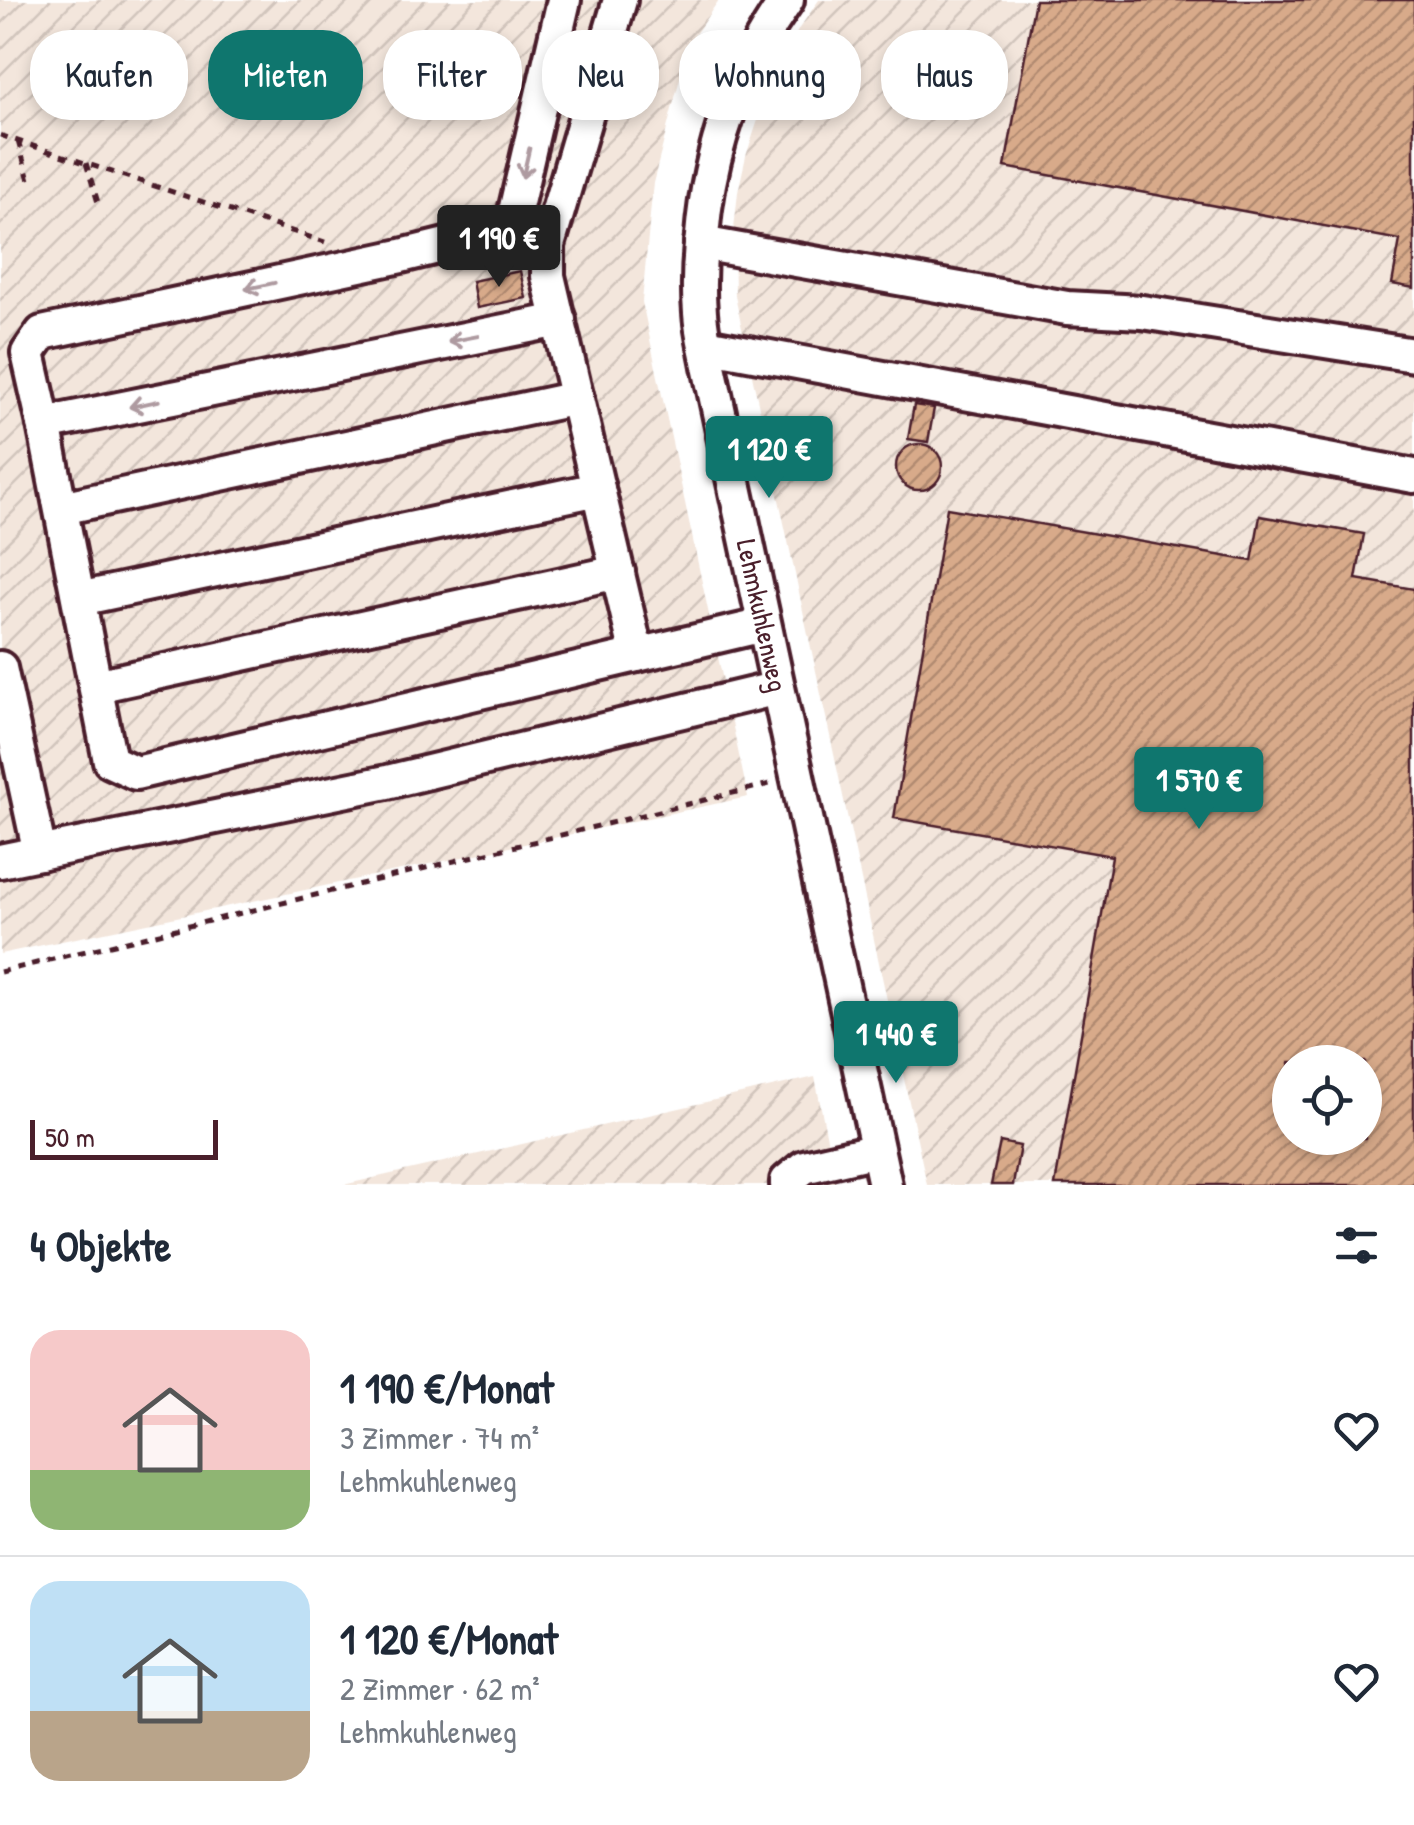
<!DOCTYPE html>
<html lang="de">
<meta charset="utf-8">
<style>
:root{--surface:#fff;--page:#f6f6f7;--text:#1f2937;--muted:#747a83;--line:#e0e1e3;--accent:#0f766e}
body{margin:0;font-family:"Patrick Hand",sans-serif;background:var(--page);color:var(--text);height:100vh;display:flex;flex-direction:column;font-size:38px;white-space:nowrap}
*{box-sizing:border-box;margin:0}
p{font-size:32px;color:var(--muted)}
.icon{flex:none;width:55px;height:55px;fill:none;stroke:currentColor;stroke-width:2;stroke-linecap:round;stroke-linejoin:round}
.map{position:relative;height:1185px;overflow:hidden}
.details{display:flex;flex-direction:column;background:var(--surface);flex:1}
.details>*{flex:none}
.top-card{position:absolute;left:30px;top:30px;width:1355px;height:90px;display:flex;gap:20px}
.buttons{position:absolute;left:1272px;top:1045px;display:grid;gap:20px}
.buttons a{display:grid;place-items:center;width:110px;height:110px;border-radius:50%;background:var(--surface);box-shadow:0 5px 15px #0003;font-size:50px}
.scale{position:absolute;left:30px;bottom:25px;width:188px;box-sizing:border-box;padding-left:10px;border:5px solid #4a1f2b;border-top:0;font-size:28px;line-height:35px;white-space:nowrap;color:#4a1f2b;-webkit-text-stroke:8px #fff;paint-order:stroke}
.price{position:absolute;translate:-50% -85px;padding:0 22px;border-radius:10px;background:var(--accent);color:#fff;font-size:32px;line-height:65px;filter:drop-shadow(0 2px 5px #0008)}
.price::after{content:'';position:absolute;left:50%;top:60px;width:30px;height:22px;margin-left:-15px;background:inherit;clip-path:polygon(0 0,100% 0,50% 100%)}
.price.current{background:#222;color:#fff}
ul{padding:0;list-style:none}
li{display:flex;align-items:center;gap:30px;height:250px;padding:0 30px}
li+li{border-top:2px solid var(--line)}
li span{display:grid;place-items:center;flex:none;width:280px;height:200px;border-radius:30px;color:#555}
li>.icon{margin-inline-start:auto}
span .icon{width:120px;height:120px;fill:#fffc;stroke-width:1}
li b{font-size:42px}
h2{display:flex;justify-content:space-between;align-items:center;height:120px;padding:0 30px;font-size:42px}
.chip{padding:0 35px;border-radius:40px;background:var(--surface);box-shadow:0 5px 15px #0003;font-size:35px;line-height:90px}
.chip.current{background:var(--accent);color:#fff}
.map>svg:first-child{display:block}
.industrial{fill:url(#industrial-furrows);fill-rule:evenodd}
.building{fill:url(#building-hatch);stroke:#4a1f2b;stroke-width:2.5;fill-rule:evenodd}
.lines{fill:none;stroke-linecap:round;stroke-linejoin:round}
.minor-casing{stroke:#4a1f2b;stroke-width:40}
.path{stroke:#4a1f2b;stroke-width:5;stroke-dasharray:8 8;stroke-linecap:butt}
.minor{stroke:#fff;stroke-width:32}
.oneway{stroke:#ae9aa0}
.labels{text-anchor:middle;stroke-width:10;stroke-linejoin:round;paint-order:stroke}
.street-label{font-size:28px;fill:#4a1f2b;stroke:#fff}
</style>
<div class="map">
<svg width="1414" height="1185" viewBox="0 0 1414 1185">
<defs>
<pattern id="industrial-furrows" width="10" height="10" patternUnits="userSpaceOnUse" patternTransform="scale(2.5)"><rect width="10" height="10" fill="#f3e6dc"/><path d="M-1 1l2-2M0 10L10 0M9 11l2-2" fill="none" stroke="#d2c5bd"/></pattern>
<pattern id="building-hatch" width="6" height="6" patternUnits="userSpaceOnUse" patternTransform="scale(2.5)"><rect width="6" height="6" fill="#d8aa8a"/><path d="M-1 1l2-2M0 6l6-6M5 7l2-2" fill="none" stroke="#b18a71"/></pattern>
</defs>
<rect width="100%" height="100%" fill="#fff"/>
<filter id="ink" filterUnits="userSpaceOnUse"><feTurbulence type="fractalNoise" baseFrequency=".01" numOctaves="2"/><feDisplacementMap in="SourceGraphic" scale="20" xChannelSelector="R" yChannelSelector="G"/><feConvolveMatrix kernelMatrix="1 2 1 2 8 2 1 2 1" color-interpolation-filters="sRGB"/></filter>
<g filter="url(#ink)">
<g class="industrial">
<polygon points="0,0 719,0 689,43 653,183 642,302 748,797 0,954"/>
<path d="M 819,0 L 1414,0 L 1414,1185 L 927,1185 L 735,296 L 734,229 L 738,192 L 746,156 L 762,108 L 798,30 ZM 1290,1062 L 1365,1062 L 1365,1138 L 1290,1138 Z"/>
<polygon points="815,1077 836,1185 343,1185"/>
</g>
<g class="building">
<polygon points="1035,0 1414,0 1414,288 1392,284 1400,240 1005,167"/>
<polygon points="520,271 526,298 477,308 472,281"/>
<polygon points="914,405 934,408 928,442 908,439"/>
<circle cx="919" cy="467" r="23"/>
<path d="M 947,508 L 1252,561 L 1260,516 L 1364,534 L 1356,579 L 1414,589 L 1414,1185 L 1055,1185 L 1112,856 L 894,818 ZM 1290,1062 L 1365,1062 L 1365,1138 L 1290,1138 Z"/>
<polygon points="1000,1142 1020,1146 1013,1185 991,1185"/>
</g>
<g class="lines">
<defs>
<g id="minor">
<polyline points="564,0 511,229 401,256 42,333 28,353 44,424 110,761 136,773 637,655"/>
<polyline points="620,0 548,245 548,276 637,655 764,625"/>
<path id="s1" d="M 787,0 C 737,71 709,149 702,236 C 699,261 698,288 700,313 C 701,331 706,349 709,366 L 885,1185"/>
<polyline points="701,243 1067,308 1142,312 1414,355"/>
<polyline points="705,345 1414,476"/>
<polyline points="44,424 559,320"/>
<polyline points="61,508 577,398"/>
<polyline points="79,599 598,489"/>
<polyline points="0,668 40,853"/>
<polyline points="96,686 618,572"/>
<polyline points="0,861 387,782 778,688"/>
<polyline points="787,1185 787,1181 804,1167 877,1150"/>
</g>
</defs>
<use href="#minor" class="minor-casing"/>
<g class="path">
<polyline points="0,135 325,242"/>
<polyline points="18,141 29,180"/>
<polyline points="86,163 99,206"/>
<polyline points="0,972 770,784"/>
</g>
<use href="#minor" class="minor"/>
</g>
<defs><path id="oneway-shaft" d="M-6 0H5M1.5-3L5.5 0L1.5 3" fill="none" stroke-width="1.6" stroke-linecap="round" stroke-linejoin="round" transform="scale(2.5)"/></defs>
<g class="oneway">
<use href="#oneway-shaft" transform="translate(526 163) rotate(103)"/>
<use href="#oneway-shaft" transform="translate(260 286) rotate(168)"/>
<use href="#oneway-shaft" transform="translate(463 339) rotate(169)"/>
<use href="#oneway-shaft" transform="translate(144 404) rotate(168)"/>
</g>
</g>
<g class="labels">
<g class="street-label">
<text dy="10" stroke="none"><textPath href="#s1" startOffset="640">Lehmkuhlenweg</textPath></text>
</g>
</g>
</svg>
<div class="buttons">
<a><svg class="icon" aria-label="locate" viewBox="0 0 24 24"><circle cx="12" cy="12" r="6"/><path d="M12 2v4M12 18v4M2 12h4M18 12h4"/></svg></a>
</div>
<div class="scale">50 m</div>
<b class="price current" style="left:499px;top:290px">1 190 €</b>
<b class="price" style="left:769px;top:501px">1 120 €</b>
<b class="price" style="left:1199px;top:832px">1 570 €</b>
<b class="price" style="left:896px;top:1086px">1 440 €</b>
<div class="top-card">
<a class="chip">Kaufen</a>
<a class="chip current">Mieten</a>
<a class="chip">Filter</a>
<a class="chip">Neu</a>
<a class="chip">Wohnung</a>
<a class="chip">Haus</a>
</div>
</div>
<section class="details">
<h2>4 Objekte<svg class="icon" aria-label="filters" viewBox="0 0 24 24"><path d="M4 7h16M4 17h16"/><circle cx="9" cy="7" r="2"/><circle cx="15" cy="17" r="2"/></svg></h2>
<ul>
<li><span style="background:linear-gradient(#f6c9c9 70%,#8fb573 0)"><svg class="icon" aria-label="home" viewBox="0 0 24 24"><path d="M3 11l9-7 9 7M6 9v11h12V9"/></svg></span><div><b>1 190 €/Monat</b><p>3 Zimmer · 74 m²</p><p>Lehmkuhlenweg</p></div><svg class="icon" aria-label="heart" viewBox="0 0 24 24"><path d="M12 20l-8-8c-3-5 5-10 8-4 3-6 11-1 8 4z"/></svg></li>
<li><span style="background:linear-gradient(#bfe0f5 65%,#b9a48a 0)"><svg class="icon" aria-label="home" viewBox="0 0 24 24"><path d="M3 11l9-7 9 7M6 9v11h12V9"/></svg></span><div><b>1 120 €/Monat</b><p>2 Zimmer · 62 m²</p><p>Lehmkuhlenweg</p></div><svg class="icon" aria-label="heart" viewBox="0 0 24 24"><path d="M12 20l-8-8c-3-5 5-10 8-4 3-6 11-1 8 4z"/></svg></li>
</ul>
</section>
